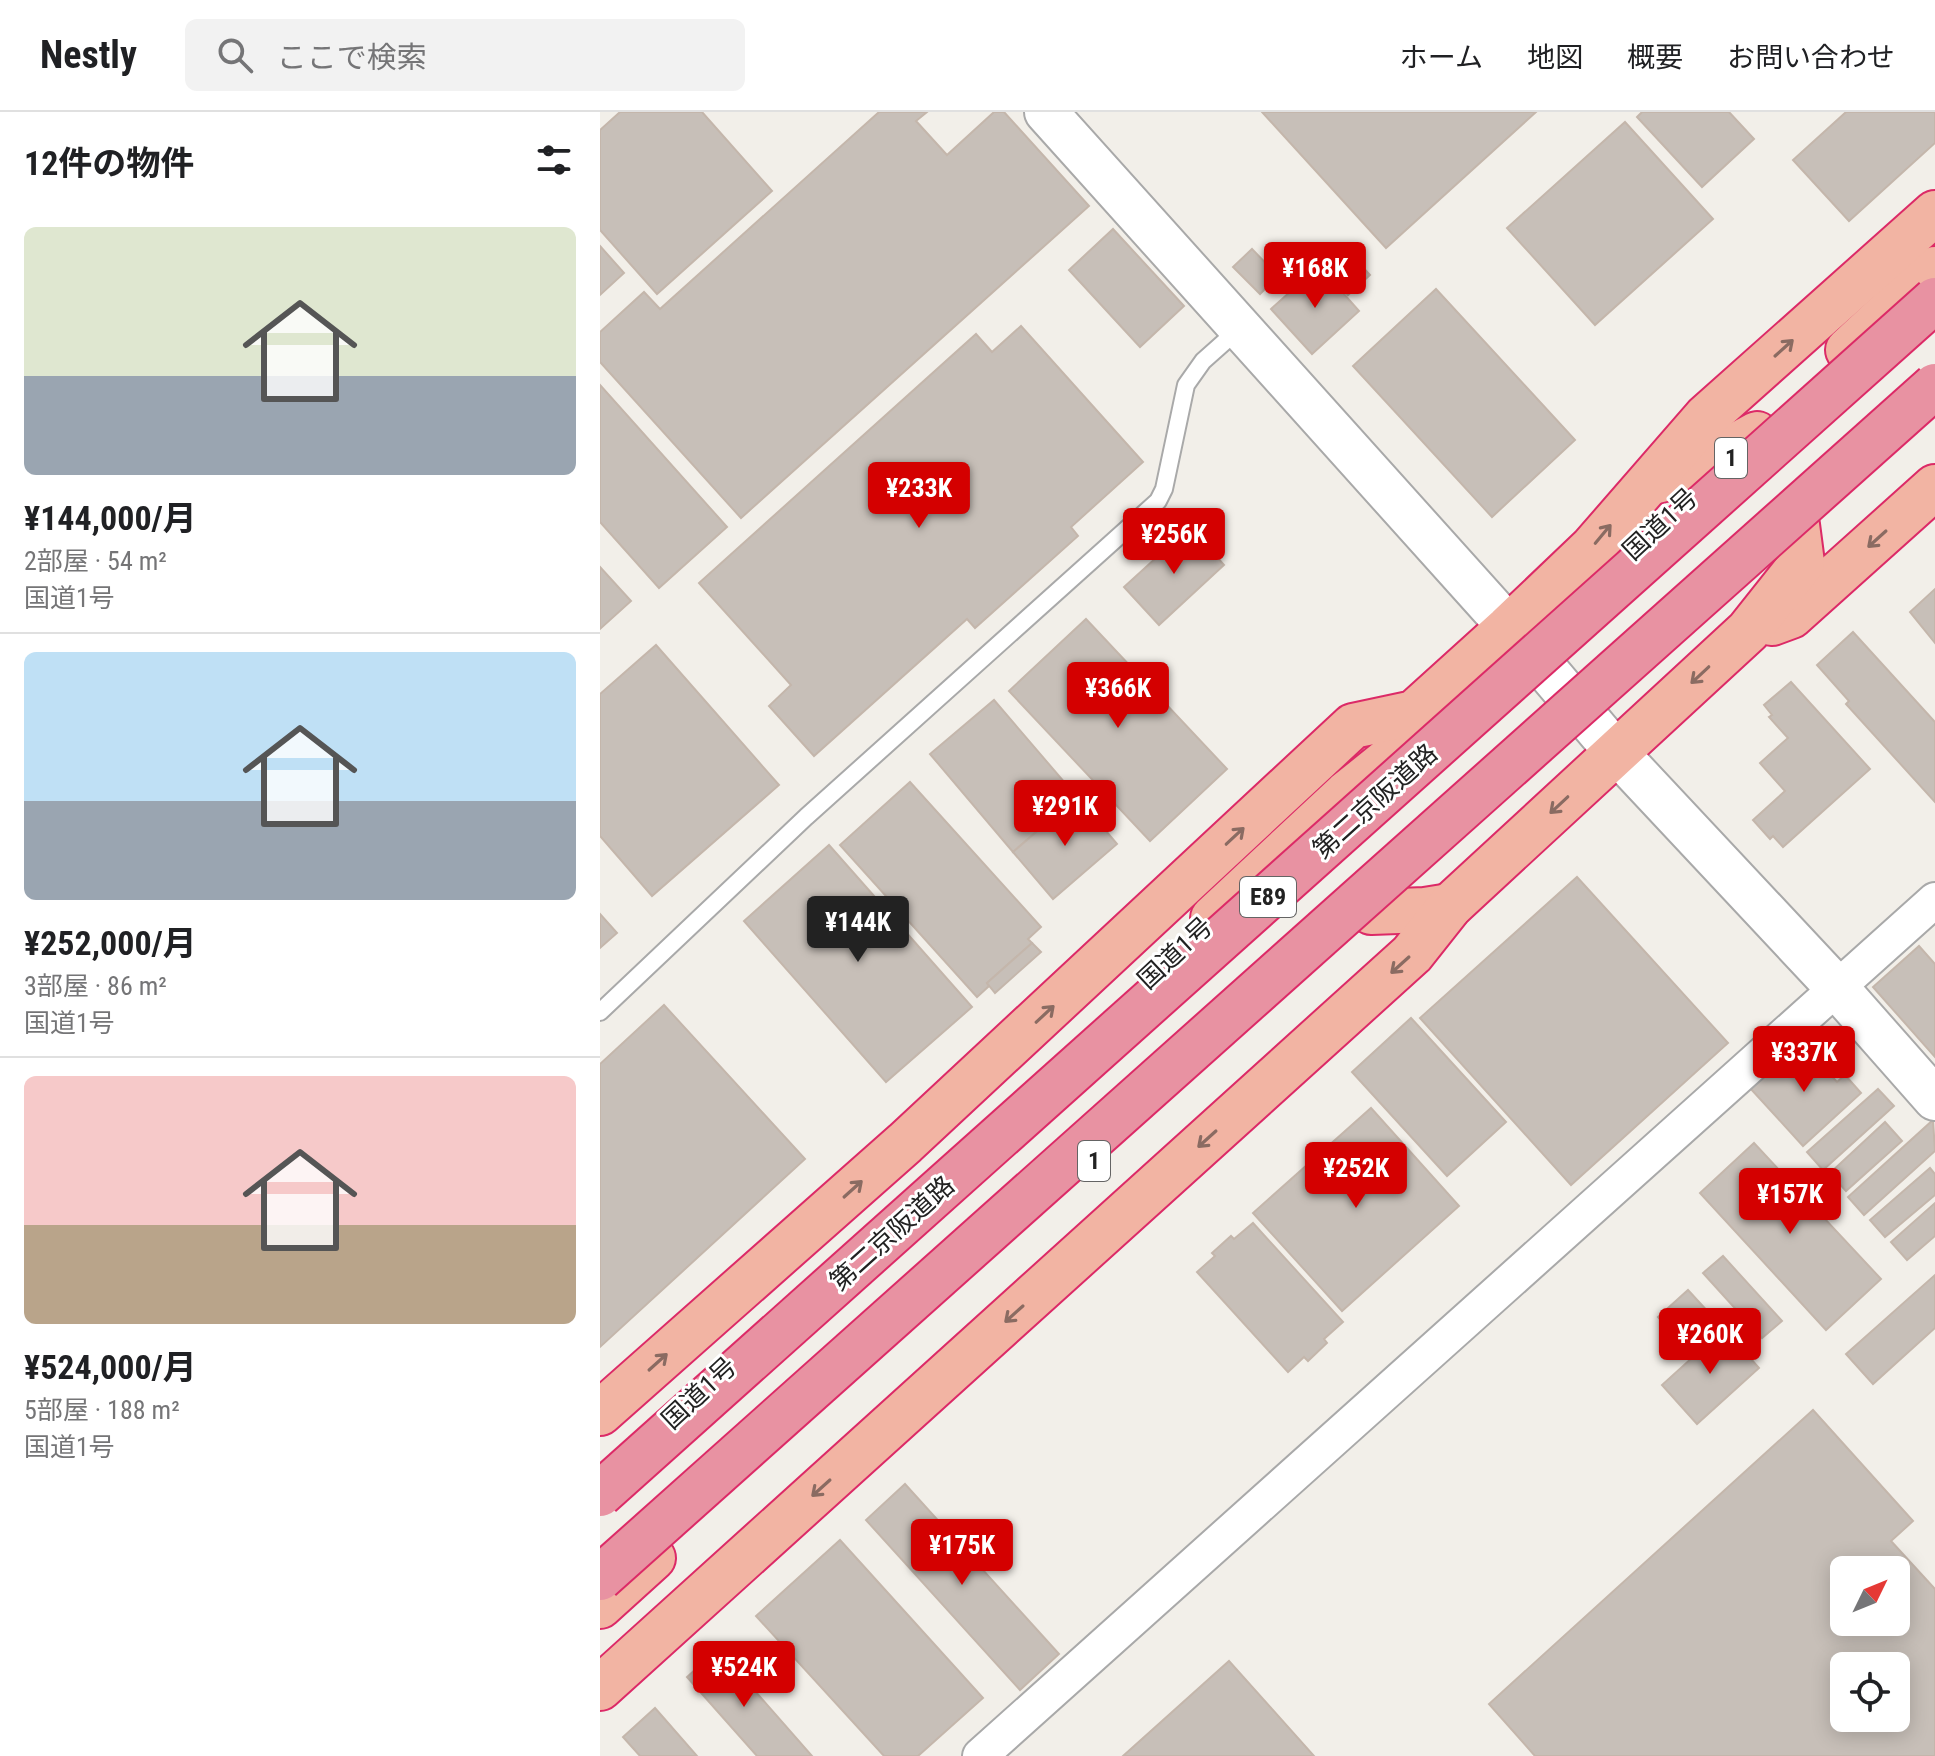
<!DOCTYPE html>
<html lang="ja">
<meta charset="utf-8">
<style>
:root{--surface:#fff;--page:#f2f2f2;--text:#202124;--muted:#757577;--line:#e0e0e0;--accent:#d40000}
body{margin:0;font-family:"Roboto Condensed","Noto Sans JP",sans-serif;background:var(--page);color:var(--text);height:100vh;display:flex;flex-direction:column;font-size:30px;white-space:nowrap}
*{box-sizing:border-box;margin:0}
p{font-size:26px;color:var(--muted)}
.icon{flex:none;width:44px;height:44px;fill:none;stroke:currentColor;stroke-width:2;stroke-linecap:round;stroke-linejoin:round}
.map{position:relative;flex:1;overflow:hidden}
.drawer{display:flex;flex-direction:column;background:var(--surface);width:600px}
.drawer>*{flex:none}
.needle{width:52px;rotate:47deg}
.tools{position:absolute;left:1230px;top:1444px;display:grid;gap:16px}
.tools a{display:grid;place-items:center;width:80px;height:80px;border-radius:12px;background:var(--surface);box-shadow:0 4px 20px #0003;font-size:40px}
.price{position:absolute;translate:-50% -68px;padding:0 18px;border-radius:8px;background:var(--accent);color:#fff;font-size:26px;line-height:52px;filter:drop-shadow(0 2px 4px #0008)}
.price::after{content:'';position:absolute;left:50%;top:48px;width:24px;height:18px;margin-left:-12px;background:inherit;clip-path:polygon(0 0,100% 0,50% 100%)}
.price.on{background:#222;color:#fff}
ul{padding:0;list-style:none}
li{display:grid;align-content:center;gap:16px;height:424px;padding:0 24px}
li+li{border-top:2px solid var(--line)}
li span{display:grid;place-items:center;height:248px;border-radius:12px;color:#555}
li>.icon{margin-inline-start:auto}
span .icon{width:144px;height:144px;fill:#fffc;stroke-width:1}
li b{font-size:34px}
h2{display:flex;justify-content:space-between;align-items:center;height:96px;padding:0 24px;font-size:34px}
header{display:flex;align-items:center;gap:48px;box-sizing:border-box;height:112px;padding:0 40px;background:var(--surface);border-bottom:2px solid var(--line)}
header strong{font-size:38px}
nav{display:flex;gap:44px;margin-inline-start:auto;font-size:28px}
.search{width:560px;height:72px;background:var(--page);display:flex;align-items:center;gap:20px;box-sizing:border-box;padding:0 28px;border-radius:12px;color:var(--muted);font-size:30px}
main{display:flex;flex:1;min-height:0}
.map>svg:first-child{display:block}
.building{fill:#c7bfb8;stroke:#c4b6ab;stroke-width:2;fill-rule:evenodd}
.lines{fill:none;stroke-linecap:round;stroke-linejoin:round}
.service-casing{stroke:#a9a9a9;stroke-width:20}
.minor-casing{stroke:#a9a9a9;stroke-width:38}
.tertiary-casing{stroke:#a9a9a9;stroke-width:46}
.trunk-casing{stroke:#dc2a67;stroke-width:48}
.service{stroke:#fff;stroke-width:16}
.minor{stroke:#fff;stroke-width:34}
.tertiary{stroke:#fff;stroke-width:42}
.trunk{stroke:#f2b4a3;stroke-width:44}
.motorway-bridge-casing{stroke:#dc2a67;stroke-width:48;stroke-linecap:butt}
.motorway-bridge{stroke:#e892a2;stroke-width:44}
.oneway{stroke:#8a6b62}
.labels{text-anchor:middle;stroke-width:6;stroke-linejoin:round;paint-order:stroke}
.shield{fill:#fff;stroke:#646464;stroke-width:2}
.shield-label{font-size:24px;font-weight:bold;fill:#222}
.street-label{font-size:26px;fill:#222;stroke:#fff}
</style>
<header>
<strong>Nestly</strong>
<div class="search"><svg class="icon" aria-label="search" viewBox="0 0 24 24"><circle cx="10" cy="10" r="6"/><path d="M15 15l6 6"/></svg>ここで検索</div>
<nav><a>ホーム</a><a>地図</a><a>概要</a><a>お問い合わせ</a></nav>
</header>
<main>
<section class="drawer">
<h2>12件の物件<svg class="icon" aria-label="filters" viewBox="0 0 24 24"><path d="M4 7h16M4 17h16"/><circle cx="9" cy="7" r="2"/><circle cx="15" cy="17" r="2"/></svg></h2>
<ul>
<li><span style="background:linear-gradient(#dfe7d0 60%,#9aa5b1 0)"><svg class="icon" aria-label="home" viewBox="0 0 24 24"><path d="M3 11l9-7 9 7M6 9v11h12V9"/></svg></span><div><b>¥144,000/月</b><p>2部屋 · 54 m²</p><p>国道1号</p></div></li>
<li><span style="background:linear-gradient(#bfe0f5 60%,#9aa5b1 0)"><svg class="icon" aria-label="home" viewBox="0 0 24 24"><path d="M3 11l9-7 9 7M6 9v11h12V9"/></svg></span><div><b>¥252,000/月</b><p>3部屋 · 86 m²</p><p>国道1号</p></div></li>
<li><span style="background:linear-gradient(#f6c9c9 60%,#b9a48a 0)"><svg class="icon" aria-label="home" viewBox="0 0 24 24"><path d="M3 11l9-7 9 7M6 9v11h12V9"/></svg></span><div><b>¥524,000/月</b><p>5部屋 · 188 m²</p><p>国道1号</p></div></li>
</ul>
</section>
<div class="map">
<svg width="1335" height="1644" viewBox="0 0 1335 1644">
<rect width="100%" height="100%" fill="#f2efe9"/>
<g class="building">
<polygon points="20,0 102,0 172,79 57,182 0,118 0,18"/>
<polygon points="279,0 327,0 316,9 347,43 394,0 404,0 489,94 141,406 0,250 0,220 44,180 60,197"/>
<polygon points="662,0 936,0 786,136"/>
<polygon points="1042,0 1129,0 1154,27 1102,75 1037,5"/>
<polygon points="1246,0 1335,0 1335,31 1249,109 1193,48"/>
<polygon points="1025,10 1113,107 995,213 907,116"/>
<polygon points="513,117 584,194 540,235 469,158"/>
<polygon points="742,133 770,163 748,183 721,153"/>
<polygon points="0,134 24,161 0,183"/>
<polygon points="652,137 678,164 660,182 633,155"/>
<polygon points="719,154 759,199 712,242 671,197"/>
<polygon points="836,177 975,328 892,405 753,254"/>
<polygon points="421,214 543,350 471,415 478,424 375,516 367,507 214,644 169,594 191,573 99,471 376,222 392,240"/>
<polygon points="0,273 127,415 59,476 0,410"/>
<polygon points="590,415 624,453 559,513 524,475"/>
<polygon points="0,455 31,489 0,517"/>
<polygon points="1335,477 1335,531 1310,500"/>
<polygon points="486,507 627,657 550,729 409,579"/>
<polygon points="1253,520 1335,610 1335,690 1246,592 1249,589 1217,553"/>
<polygon points="56,533 179,673 52,784 0,724 0,582"/>
<polygon points="1191,570 1270,657 1183,735 1173,724 1170,727 1153,708 1185,679 1160,651 1188,626 1169,605 1172,603 1164,593"/>
<polygon points="394,588 477,685 413,740 330,642"/>
<polygon points="310,670 441,815 428,827 432,831 387,871 389,874 377,885 240,733"/>
<polygon points="477,685 517,732 453,787 413,740"/>
<polygon points="229,733 372,895 286,970 144,809"/>
<polygon points="977,765 1128,931 971,1073 820,906"/>
<polygon points="0,802 17,821 0,836"/>
<polygon points="432,831 441,840 395,881 387,871"/>
<polygon points="1319,834 1335,852 1335,945 1273,875"/>
<polygon points="64,893 205,1047 0,1235 0,952"/>
<polygon points="811,906 906,1010 847,1064 752,960"/>
<polygon points="1201,930 1237,970 1245,963 1261,981 1203,1034 1150,976"/>
<polygon points="1278,977 1294,994 1223,1058 1207,1040"/>
<polygon points="771,996 859,1094 742,1199 653,1101"/>
<polygon points="1333,1008 1335,1039 1264,1103 1248,1085"/>
<polygon points="1285,1010 1302,1029 1246,1079 1230,1061"/>
<polygon points="1154,1031 1281,1167 1226,1218 1100,1081"/>
<polygon points="1330,1056 1335,1062 1335,1083 1285,1125 1270,1108"/>
<polygon points="1335,1091 1335,1124 1307,1148 1291,1130"/>
<polygon points="653,1111 743,1210 724,1227 727,1231 708,1249 704,1245 688,1260 597,1160 615,1144 612,1141 631,1124 634,1127"/>
<polygon points="1123,1144 1182,1209 1162,1226 1103,1161"/>
<polygon points="1335,1163 1335,1216 1273,1272 1246,1242"/>
<polygon points="1088,1178 1122,1215 1093,1243 1058,1205"/>
<polygon points="1124,1217 1159,1256 1097,1312 1062,1273"/>
<path d="M 1213,1298 L 1313,1409 L 1291,1429 L 1335,1477 L 1335,1644 L 935,1644 L 889,1592 ZM 1244,1458 L 1296,1458 L 1296,1510 L 1244,1510 ZM 1244,1554 L 1296,1554 L 1296,1606 L 1244,1606 Z"/>
<polygon points="305,1372 459,1542 420,1578 266,1408"/>
<polygon points="240,1428 383,1586 318,1644 284,1644 156,1504"/>
<polygon points="118,1537 212,1644 157,1644 87,1565"/>
<polygon points="629,1549 714,1644 523,1644"/>
<polygon points="55,1596 97,1644 40,1644 23,1625"/>
</g>
<g class="lines">
<defs>
<polyline id="service" points="0,900 206,705 558,389 564,377 586,273 603,249 639,217"/>
<polyline id="minor" points="380,1644 1335,788"/>
<polyline id="tertiary" points="446,0 927,535 1016,640 1237,876 1335,987"/>
<g id="trunk">
<polyline points="1248,238 1335,157"/>
<polyline points="1052,370 1085,362 1157,322"/>
<polyline points="1172,511 1191,504 1335,375"/>
<polyline points="771,800 825,798 850,794"/>
<polyline points="613,806 746,682 828,616"/>
<polyline points="0,1301 305,1031 753,614 814,601 908,516 992,436 1106,305 1335,101"/>
<polyline points="0,1494 53,1446"/>
<polyline points="0,1576 812,842 850,794 1148,519 1202,451 1197,413"/>
</g>
</defs>
<use href="#service" class="service-casing"/>
<use href="#minor" class="minor-casing"/>
<use href="#tertiary" class="tertiary-casing"/>
<use href="#trunk" class="trunk-casing"/>
<use href="#service" class="service"/>
<use href="#minor" class="minor"/>
<use href="#tertiary" class="tertiary"/>
<use href="#trunk" class="trunk"/>
<defs>
<g id="motorway-bridge">
<polyline points="0,1382 1335,188"/>
<polyline points="0,1466 1335,274"/>
</g>
</defs>
<use href="#motorway-bridge" class="motorway-bridge-casing"/>
<use href="#motorway-bridge" class="motorway-bridge"/>
</g>
<defs><path id="oneway-shaft" d="M-6 0H5M1.5-3L5.5 0L1.5 3" fill="none" stroke-width="1.6" stroke-linecap="round" stroke-linejoin="round" transform="scale(2)"/></defs>
<g class="oneway">
<use href="#oneway-shaft" transform="translate(1184 236) rotate(-42)"/>
<use href="#oneway-shaft" transform="translate(1003 422) rotate(-50)"/>
<use href="#oneway-shaft" transform="translate(1277 427) rotate(138)"/>
<use href="#oneway-shaft" transform="translate(1100 563) rotate(137)"/>
<use href="#oneway-shaft" transform="translate(959 693) rotate(137)"/>
<use href="#oneway-shaft" transform="translate(635 724) rotate(-43)"/>
<use href="#oneway-shaft" transform="translate(800 853) rotate(138)"/>
<use href="#oneway-shaft" transform="translate(445 902) rotate(-43)"/>
<use href="#oneway-shaft" transform="translate(607 1027) rotate(138)"/>
<use href="#oneway-shaft" transform="translate(253 1077) rotate(-42)"/>
<use href="#oneway-shaft" transform="translate(414 1202) rotate(138)"/>
<use href="#oneway-shaft" transform="translate(58 1250) rotate(-42)"/>
<use href="#oneway-shaft" transform="translate(221 1376) rotate(138)"/>
</g>
<g class="labels">
<g class="shield">
<rect x="1115" y="326" width="32" height="40" rx="6"/>
<rect x="640" y="765" width="56" height="40" rx="6"/>
<rect x="478" y="1029" width="32" height="40" rx="6"/>
</g>
<g class="shield-label">
<text x="1131" y="354">1</text>
<text x="668" y="793">E89</text>
<text x="494" y="1057">1</text>
</g>
<g class="street-label">
<text transform="translate(1060 412) rotate(-43)" y="9">国道1号</text>
<text transform="translate(775 689) rotate(-42)" y="9">第二京阪道路</text>
<text transform="translate(575 841) rotate(-43)" y="9">国道1号</text>
<text transform="translate(292 1121) rotate(-42)" y="9">第二京阪道路</text>
<text transform="translate(99 1281) rotate(-43)" y="9">国道1号</text>
</g>
</g>
</svg>
<div class="tools">
<a><svg class="needle" viewBox="-14 -14 28 28"><path d="M0-13l5 13h-10z" fill="#e53935"/><path d="M0 13l5-13h-10z" fill="#757577"/></svg></a>
<a><svg class="icon" aria-label="locate" viewBox="0 0 24 24"><circle cx="12" cy="12" r="6"/><path d="M12 2v4M12 18v4M2 12h4M18 12h4"/></svg></a>
</div>
<b class="price" style="left:715px;top:198px">¥168K</b>
<b class="price" style="left:319px;top:418px">¥233K</b>
<b class="price" style="left:574px;top:464px">¥256K</b>
<b class="price" style="left:518px;top:618px">¥366K</b>
<b class="price" style="left:465px;top:736px">¥291K</b>
<b class="price on" style="left:258px;top:852px">¥144K</b>
<b class="price" style="left:1204px;top:982px">¥337K</b>
<b class="price" style="left:756px;top:1098px">¥252K</b>
<b class="price" style="left:1190px;top:1124px">¥157K</b>
<b class="price" style="left:1110px;top:1264px">¥260K</b>
<b class="price" style="left:362px;top:1475px">¥175K</b>
<b class="price" style="left:144px;top:1597px">¥524K</b>
</div>
</main>
